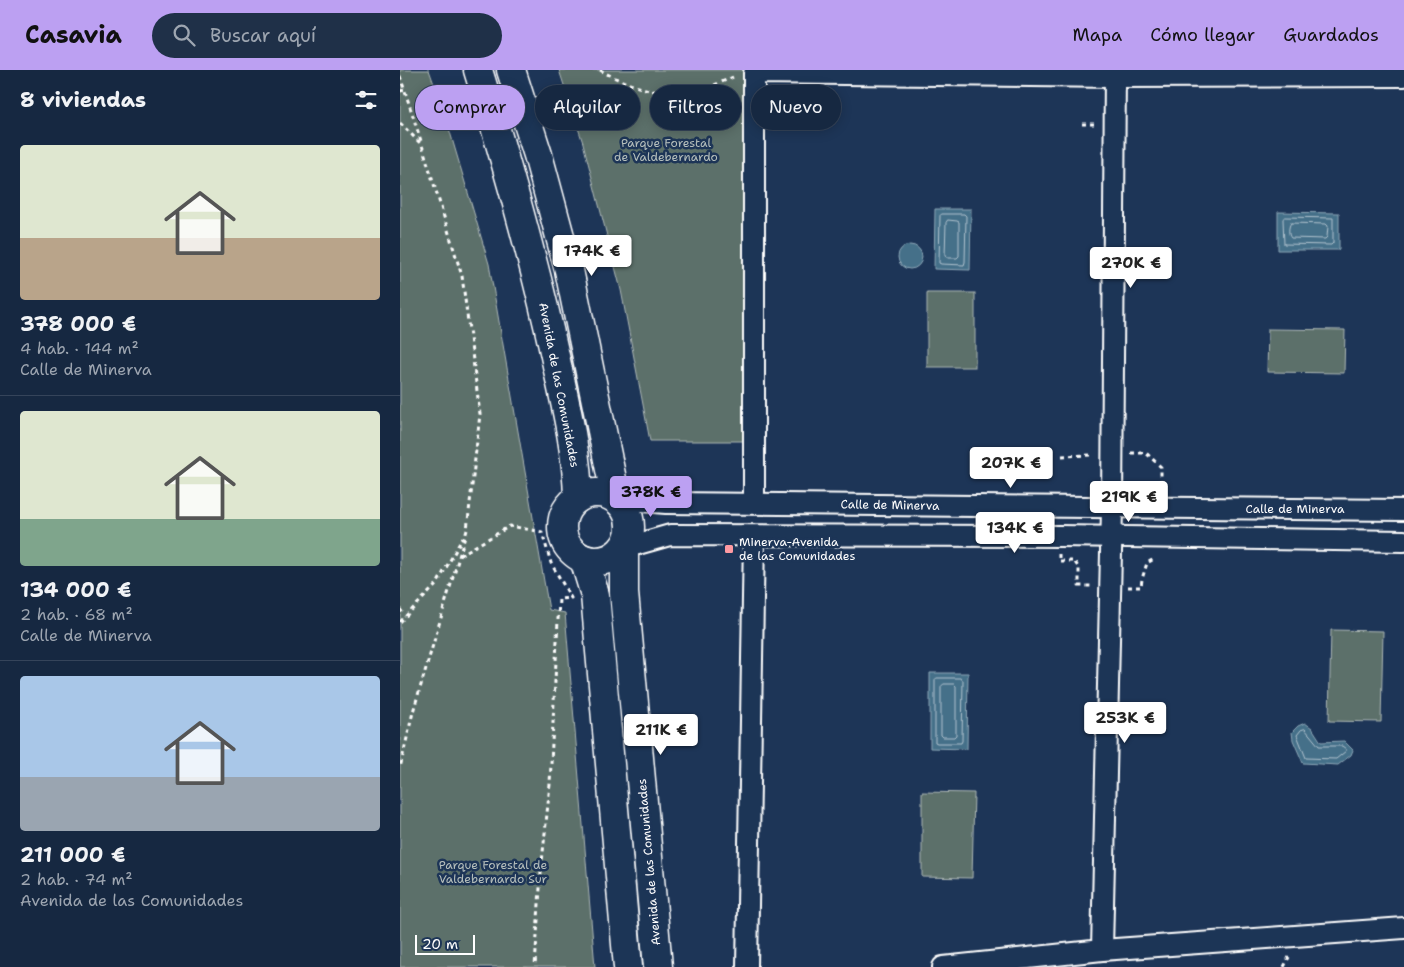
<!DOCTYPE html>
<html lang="es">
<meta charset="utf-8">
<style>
:root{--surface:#162841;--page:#1f3048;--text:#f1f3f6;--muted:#9ea6b1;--line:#35445a;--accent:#bca0f2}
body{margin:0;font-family:"Shantell Sans",sans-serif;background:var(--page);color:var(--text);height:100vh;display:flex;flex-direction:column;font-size:19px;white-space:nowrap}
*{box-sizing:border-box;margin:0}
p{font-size:16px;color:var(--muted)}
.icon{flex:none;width:28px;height:28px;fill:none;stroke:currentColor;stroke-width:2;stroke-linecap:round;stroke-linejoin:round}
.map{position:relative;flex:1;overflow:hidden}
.details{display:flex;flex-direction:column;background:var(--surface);width:400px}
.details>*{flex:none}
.banner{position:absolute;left:15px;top:15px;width:475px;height:45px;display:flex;gap:10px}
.scale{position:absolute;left:15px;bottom:12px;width:60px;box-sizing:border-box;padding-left:5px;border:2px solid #fff;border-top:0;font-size:14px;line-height:18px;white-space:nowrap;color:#fff;-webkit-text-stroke:4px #1d3557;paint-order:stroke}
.price{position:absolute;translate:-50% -42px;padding:0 11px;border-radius:5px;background:#fff;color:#222;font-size:16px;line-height:32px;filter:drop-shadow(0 1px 2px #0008)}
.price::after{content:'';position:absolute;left:50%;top:30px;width:15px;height:11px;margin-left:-8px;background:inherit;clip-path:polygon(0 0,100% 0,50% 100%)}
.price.current{background:var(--accent);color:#111}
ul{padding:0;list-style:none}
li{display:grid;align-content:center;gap:10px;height:265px;padding:0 20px}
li+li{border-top:1px solid var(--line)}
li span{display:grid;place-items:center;height:155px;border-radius:5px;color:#555}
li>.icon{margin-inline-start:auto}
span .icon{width:90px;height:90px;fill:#fffc;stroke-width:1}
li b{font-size:21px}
h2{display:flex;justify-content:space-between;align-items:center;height:60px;padding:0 20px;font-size:21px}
.pill{padding:0 18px;border-radius:22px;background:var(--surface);box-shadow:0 2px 12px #0003,0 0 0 1px var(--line);font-size:18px;line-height:45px}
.pill.current{background:var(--accent);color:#111}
header{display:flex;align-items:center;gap:30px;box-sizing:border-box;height:70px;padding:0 25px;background:var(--accent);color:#111}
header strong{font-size:24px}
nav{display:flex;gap:28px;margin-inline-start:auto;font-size:18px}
.search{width:350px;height:45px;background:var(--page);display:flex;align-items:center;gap:12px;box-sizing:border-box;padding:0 18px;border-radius:28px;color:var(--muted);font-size:19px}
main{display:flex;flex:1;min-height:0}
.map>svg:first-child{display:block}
.green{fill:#5c706b;stroke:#aeb8b5}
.water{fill:#446f89;stroke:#8fa9b8}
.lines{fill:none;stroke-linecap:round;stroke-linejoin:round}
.shore{stroke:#b4c5d0;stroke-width:1}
.street-casing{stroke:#fff;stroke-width:24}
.secondary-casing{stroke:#fff;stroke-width:31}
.path{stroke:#fff;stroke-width:3;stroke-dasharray:4 4;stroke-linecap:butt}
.street{stroke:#1d3557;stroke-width:20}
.secondary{stroke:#1d3557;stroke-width:28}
.poi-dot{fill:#ff9aa2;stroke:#1d3557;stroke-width:2}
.labels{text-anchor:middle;stroke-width:5;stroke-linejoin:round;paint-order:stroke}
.park-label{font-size:12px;fill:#b6bfbc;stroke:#1d3557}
.street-label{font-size:12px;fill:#fff;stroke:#1d3557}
.poi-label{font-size:12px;fill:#fff;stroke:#1d3557;text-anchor:start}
</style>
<header>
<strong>Casavia</strong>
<div class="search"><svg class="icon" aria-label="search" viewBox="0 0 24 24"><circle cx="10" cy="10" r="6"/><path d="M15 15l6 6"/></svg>Buscar aquí</div>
<nav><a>Mapa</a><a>Cómo llegar</a><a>Guardados</a></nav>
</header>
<main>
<section class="details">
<h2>8 viviendas<svg class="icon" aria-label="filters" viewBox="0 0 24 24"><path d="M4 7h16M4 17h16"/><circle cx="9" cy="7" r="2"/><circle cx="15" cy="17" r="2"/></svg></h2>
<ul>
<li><span style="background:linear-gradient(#dfe7d0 60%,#b9a48a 0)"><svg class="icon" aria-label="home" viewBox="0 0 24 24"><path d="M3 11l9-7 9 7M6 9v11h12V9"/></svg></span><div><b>378 000 €</b><p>4 hab. · 144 m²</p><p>Calle de Minerva</p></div></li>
<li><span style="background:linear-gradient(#dfe7d0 70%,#7fa58c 0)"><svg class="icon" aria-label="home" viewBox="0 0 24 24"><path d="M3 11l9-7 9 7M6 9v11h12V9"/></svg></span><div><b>134 000 €</b><p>2 hab. · 68 m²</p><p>Calle de Minerva</p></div></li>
<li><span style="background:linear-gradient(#a9c7e8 65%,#9aa5b1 0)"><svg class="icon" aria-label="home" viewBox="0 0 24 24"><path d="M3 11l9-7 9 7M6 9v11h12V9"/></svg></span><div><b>211 000 €</b><p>2 hab. · 74 m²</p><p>Avenida de las Comunidades</p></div></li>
</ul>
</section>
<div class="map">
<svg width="1004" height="897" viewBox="0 0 1004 897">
<rect width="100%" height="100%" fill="#1d3557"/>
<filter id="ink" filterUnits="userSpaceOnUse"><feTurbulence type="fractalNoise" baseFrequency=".02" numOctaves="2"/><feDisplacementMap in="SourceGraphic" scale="10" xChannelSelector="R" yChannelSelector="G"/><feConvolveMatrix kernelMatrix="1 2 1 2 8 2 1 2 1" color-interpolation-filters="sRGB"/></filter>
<g filter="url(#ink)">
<g class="green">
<polygon points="0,0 29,0 45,45 89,194 149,540 165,543 195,897 0,897"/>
<polygon points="159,0 347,0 345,371 250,371 221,220 183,73"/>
<rect x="527" y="223" width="48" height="74"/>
<polygon points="868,259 945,260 944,303 867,302"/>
<polygon points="931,560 983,561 981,652 929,651"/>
<polygon points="522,722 574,723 572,808 522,807"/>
</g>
<g class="water">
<polygon points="535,139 571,139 570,200 534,199"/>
<polygon points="878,142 939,143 939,180 878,180"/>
<circle cx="510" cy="187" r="12"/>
<polygon points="530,603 568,603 567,679 530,678"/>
<polygon points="905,653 912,658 921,672 944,671 953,680 951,685 938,695 903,693 893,670 892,662 898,656"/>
</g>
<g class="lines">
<g class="shore">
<polygon points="542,144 564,144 566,146 565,192 564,195 541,194 539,193 540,146"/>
<polygon points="885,147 933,148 933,173 931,175 884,174 883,149"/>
<polygon points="548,150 557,151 559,152 559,186 557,188 548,188 545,186 546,153"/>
<path d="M 891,153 L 926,154 L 928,156 L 927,167 L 925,169 L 891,168 C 888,165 888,156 891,153 Z"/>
<polygon points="537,608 560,608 563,610 562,671 561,673 537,673 535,672 535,610"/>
<polygon points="544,614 554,614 556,616 556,665 554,667 543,667 541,665 541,617"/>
<polygon points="905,659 919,676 942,676 946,679 946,681 936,689 906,688 897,665 901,660"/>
</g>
<defs>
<g id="street">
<polyline points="216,429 266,433 1004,440"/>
<polyline points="354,433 354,3 715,7 1004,6"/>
<polyline points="224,478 270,465 660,466 1004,471"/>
<polyline points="702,880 712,438 715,0"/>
<polyline points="347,897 354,466"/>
<polyline points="543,897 702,880 1004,858"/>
</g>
<g id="secondary">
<path d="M 78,0 C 107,95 134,189 155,286 C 165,333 177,380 178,428"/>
<polyline points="111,0 138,85 169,200 216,429"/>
<circle cx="196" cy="457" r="34"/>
<polyline points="224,478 224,523 258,897"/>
<polyline points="184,489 195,525 228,897"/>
</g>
</defs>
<use href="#street" class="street-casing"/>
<use href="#secondary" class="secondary-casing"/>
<g class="path">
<path d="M 200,0 C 224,14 260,27 289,23 C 302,21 323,11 336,6"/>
<polyline points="0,6 22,74"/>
<polyline points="0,21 6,20"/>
<polyline points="0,53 22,75 62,206 80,344 67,460 13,642 0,698"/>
<polyline points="682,54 696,54"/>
<polyline points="731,383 746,383 761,397 761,418"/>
<polyline points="662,386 693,385"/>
<polyline points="659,484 659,491 674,491 679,498 679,516 692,516"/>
<polyline points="60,485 110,456 142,462 151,493 171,528 159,529 150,714 141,802 135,897"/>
<polyline points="728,517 741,517 742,509 747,493 754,489"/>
<polyline points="0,539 5,546"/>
<polyline points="0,552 37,514 63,467"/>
<polyline points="884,897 889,887"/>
</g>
<use href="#street" class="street"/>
<use href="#secondary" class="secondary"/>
</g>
</g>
<rect class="poi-dot" x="324" y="474" width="10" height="10" rx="2.5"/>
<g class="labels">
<g class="park-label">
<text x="266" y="77">Parque Forestal<tspan x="266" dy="14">de Valdebernardo</tspan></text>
<text x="93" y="799">Parque Forestal de<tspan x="93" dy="14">Valdebernardo Sur</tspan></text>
</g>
<g class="street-label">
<text transform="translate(159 315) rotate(79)" y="4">Avenida de las Comunidades</text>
<text transform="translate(490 435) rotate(1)" y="4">Calle de Minerva</text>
<text x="895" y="443">Calle de Minerva</text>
<text transform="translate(249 792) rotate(-95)" y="4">Avenida de las Comunidades</text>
</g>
<g class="poi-label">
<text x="339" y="476">Minerva-Avenida<tspan x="339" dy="14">de las Comunidades</tspan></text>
</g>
</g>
</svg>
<div class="scale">20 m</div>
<b class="price" style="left:192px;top:207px">174K €</b>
<b class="price" style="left:731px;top:219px">270K €</b>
<b class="price" style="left:611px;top:419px">207K €</b>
<b class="price current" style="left:251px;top:448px">378K €</b>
<b class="price" style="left:729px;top:453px">219K €</b>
<b class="price" style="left:615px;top:484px">134K €</b>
<b class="price" style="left:725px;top:674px">253K €</b>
<b class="price" style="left:261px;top:686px">211K €</b>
<div class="banner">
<a class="pill current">Comprar</a>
<a class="pill">Alquilar</a>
<a class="pill">Filtros</a>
<a class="pill">Nuevo</a>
</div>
</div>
</main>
